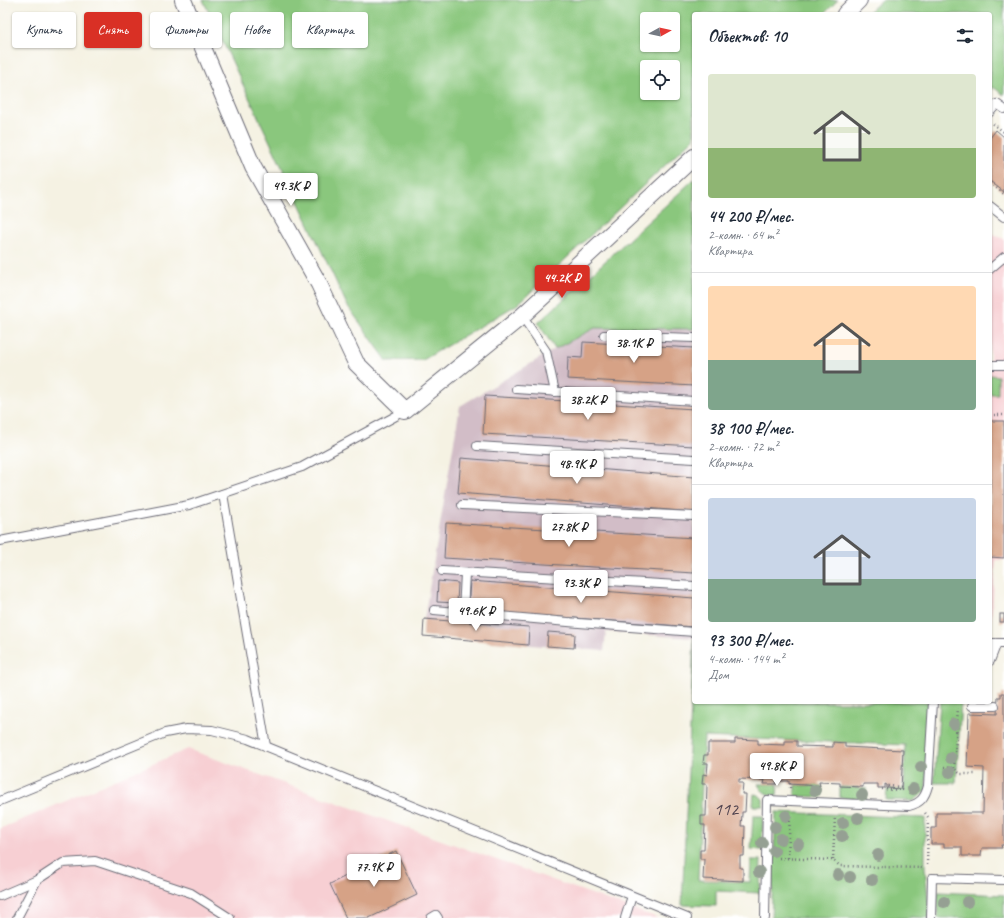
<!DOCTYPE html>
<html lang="ru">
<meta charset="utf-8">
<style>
:root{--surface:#fff;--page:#f2f2f3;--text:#1f2937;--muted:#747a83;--line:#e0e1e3;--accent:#d93025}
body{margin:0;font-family:Caveat,sans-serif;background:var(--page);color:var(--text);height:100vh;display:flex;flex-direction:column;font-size:15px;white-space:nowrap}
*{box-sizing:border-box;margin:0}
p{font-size:13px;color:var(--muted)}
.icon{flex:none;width:22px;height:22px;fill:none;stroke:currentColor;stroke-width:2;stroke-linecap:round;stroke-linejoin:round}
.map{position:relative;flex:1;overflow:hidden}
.side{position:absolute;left:692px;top:12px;width:300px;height:692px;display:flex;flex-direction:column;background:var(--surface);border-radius:4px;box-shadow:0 1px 3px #0004}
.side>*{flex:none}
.banner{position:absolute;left:12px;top:12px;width:380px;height:36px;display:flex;gap:8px}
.needle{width:26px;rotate:82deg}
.buttons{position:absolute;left:640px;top:12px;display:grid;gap:8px}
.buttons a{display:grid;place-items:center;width:40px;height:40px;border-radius:4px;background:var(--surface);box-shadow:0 1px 3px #0004;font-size:20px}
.price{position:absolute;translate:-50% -34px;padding:0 9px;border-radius:4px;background:#fff;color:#222;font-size:13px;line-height:26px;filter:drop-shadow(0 1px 2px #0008)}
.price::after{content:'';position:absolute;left:50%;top:24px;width:12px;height:9px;margin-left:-6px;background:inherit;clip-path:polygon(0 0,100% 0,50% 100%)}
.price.selected{background:var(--accent);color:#fff}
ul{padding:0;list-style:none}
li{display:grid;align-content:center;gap:8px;height:212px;padding:0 16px}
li+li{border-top:1px solid var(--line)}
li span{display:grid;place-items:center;height:124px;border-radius:4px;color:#555}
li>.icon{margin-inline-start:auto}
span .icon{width:72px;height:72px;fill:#fffc;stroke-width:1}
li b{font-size:17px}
h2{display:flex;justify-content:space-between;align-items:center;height:48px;padding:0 16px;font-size:17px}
.tag{padding:0 14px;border-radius:4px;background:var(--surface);box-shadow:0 1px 3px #0004;font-size:14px;line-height:36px}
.tag.selected{background:var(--accent);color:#fff}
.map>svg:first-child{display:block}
.built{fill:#f7cfd3}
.industrial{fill:#d2bdc7}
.green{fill:#8ac77d;stroke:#56745c;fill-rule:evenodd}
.building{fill:#d6a286}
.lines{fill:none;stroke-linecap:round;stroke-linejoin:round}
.lane-casing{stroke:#6c6b76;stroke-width:10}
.street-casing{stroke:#6c6b76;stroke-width:18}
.path{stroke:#6c6b76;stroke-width:2.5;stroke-dasharray:1 3;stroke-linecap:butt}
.lane{stroke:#fff;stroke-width:8}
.street{stroke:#fff;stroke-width:16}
.tree{fill:#95a093}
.labels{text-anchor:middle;stroke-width:3;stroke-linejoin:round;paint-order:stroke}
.number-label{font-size:18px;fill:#4f424e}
</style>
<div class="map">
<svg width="1004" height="918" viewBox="0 0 1004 918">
<rect width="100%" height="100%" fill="#fff"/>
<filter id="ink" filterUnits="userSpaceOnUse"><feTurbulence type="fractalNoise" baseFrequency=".025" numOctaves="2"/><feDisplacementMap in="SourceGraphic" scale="8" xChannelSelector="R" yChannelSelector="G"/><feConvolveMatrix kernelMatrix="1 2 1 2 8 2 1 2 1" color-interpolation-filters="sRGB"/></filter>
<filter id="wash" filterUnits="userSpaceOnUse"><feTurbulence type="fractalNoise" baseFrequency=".012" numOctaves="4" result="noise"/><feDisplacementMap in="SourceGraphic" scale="16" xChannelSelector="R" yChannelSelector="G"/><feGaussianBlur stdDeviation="0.9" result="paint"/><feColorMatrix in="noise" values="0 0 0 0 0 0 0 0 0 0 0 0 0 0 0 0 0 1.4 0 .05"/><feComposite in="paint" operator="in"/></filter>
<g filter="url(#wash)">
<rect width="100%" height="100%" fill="#f5f2e3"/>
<g class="built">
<polygon points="990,233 1004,239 1004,560 996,560 991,623 990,623"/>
<polygon points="188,749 658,918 0,918 0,829"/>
</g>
<polygon class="industrial" points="595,328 694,329 694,638 606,632 604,651 423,636 424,619 460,406 555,349"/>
<g class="green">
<path d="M 203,0 L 838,0 L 824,14 L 694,14 L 694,138 L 518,304 L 423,360 L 387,361 L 347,305 ZM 647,19 L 673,19 L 673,45 L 647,45 ZM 647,67 L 673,67 L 673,93 L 647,93 Z"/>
<polygon points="882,0 1004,0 1004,95 993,87 990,91 990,14 867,14"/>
<polygon points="694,179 694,329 595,328 555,349 538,323 678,194"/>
<polygon points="990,375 998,376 998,394 990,394"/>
<polygon points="694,638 694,702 928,702 926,790 914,801 886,800 887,789 904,789 905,745 704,737 698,880 750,882 751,860 761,860 760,893 716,891 716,906 682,905"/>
<polygon points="940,702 961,702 956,783 934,783"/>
<path d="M 758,784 L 778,784 L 777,795 C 767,795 762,793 758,784 Z"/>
<polygon points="795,785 822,786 822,797 795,796"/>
<polygon points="840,787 866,788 866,799 840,798"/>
<polygon points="754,794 759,795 763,799 763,806 753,806"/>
<polygon points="776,812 925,818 925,868 930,918 910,917 910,918 771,918"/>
<polygon points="753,816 763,816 762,850 751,849"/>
<polygon points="938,892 1004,895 1004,918 937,918"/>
</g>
<g id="blocks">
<g class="building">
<polygon points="996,130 1004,137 1004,192 990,181 990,138"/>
<polygon points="583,342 694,348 694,386 567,379 568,357 582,358"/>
<polygon points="485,396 694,409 694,446 483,434"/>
<polygon points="990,421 1004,421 1004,558 990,557"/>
<polygon points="461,458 694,477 694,512 458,493"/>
<polygon points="446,523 694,538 694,573 444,558"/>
<polygon points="438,581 458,583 457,603 437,602"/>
<polygon points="470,581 694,598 694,627 468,610"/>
<rect x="1000" y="614" width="4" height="8"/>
<polygon points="424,619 529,627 528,645 423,636"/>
<polygon points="548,632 575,634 574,648 547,646"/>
<polygon points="1001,693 1004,693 1004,845 1001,845 1002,848 982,848 981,856 962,856 962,847 944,847 944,844 931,844 931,828 936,828 936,813 983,813 984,768 967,767 969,713 997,714 998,697 1001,697"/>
<polygon points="735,739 758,740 758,744 785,745 785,741 797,741 797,746 833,747 833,742 845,743 845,747 903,750 901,789 887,788 887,785 885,784 885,788 878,788 878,784 863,784 863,787 840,786 840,783 819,782 820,786 789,784 789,781 776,781 777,784 764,784 765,780 739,779 739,783 743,783 742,794 746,794 745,812 742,812 742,814 741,826 745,826 744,856 740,856 740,868 743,868 743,881 703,879 704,859 700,859 700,850 704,850 705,825 701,825 701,816 706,816 707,784 702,784 703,774 707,775 708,763 703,763 704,755 708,755 708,743 735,743"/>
<polygon points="396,851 417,895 369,918 346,918 330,884"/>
</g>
</g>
</g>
<g filter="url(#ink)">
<use href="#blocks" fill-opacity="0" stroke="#6c6b76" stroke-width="1"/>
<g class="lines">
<defs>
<g id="lane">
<polyline points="990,112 997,104 1004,109"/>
<polyline points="990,206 1004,217"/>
<polyline points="990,269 1004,257"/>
<polyline points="522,316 546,351 555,392"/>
<polyline points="604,335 694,338"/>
<polyline points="990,365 1004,365"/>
<polyline points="516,389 694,401"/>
<polyline points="477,446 694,459"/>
<polyline points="223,494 266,746"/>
<polyline points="462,505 694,516"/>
<polyline points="0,541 189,505 302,467 405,411"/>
<polyline points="442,571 694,586"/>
<polyline points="434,610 579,623 694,632"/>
<polyline points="463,613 465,573"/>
<polyline points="990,643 1004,643"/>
<polyline points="990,661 997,643"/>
<polyline points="974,702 972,706 995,706"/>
<polyline points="0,801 165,733 186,729 212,730 248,739 687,918"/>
<polyline points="0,896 37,880"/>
<polyline points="17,918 37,880 63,863 95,861 191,893 230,918"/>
<polyline points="431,918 436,915 438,918"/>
<polyline points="625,918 632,896"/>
<path d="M 765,918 L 767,800 L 909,806 C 921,803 925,797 928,786 L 933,702"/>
<polyline points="931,918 932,878 1004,880"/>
</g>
<g id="street">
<polyline points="183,0 253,167 319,284 356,363 405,411 522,316 694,157"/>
<polyline points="845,14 859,0"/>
</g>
</defs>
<use href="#lane" class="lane-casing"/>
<use href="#street" class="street-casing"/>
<g class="path">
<polyline points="993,124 1004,132"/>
<polyline points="990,183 1004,194"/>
<polyline points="990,415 1004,415"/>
<polyline points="944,767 954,768 960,774 977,774"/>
<polyline points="954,768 958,708"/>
<polyline points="790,788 790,782"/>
<polyline points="882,789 902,790 902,787 888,786"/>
<polyline points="925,813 928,817 927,867"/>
<polyline points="779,858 833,860 840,866 922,868"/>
<polyline points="788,858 790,815"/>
<polyline points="833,860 835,816"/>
</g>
<use href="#lane" class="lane"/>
<use href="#street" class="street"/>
</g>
<g class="tree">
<circle cx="954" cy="724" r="6"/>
<circle cx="951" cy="758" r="6"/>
<circle cx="921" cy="767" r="6"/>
<circle cx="950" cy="772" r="6"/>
<circle cx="913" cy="789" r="6"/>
<circle cx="815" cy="790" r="6"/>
<circle cx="862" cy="795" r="6"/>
<circle cx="786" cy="816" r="6"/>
<circle cx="858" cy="818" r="6"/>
<circle cx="843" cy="823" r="6"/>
<circle cx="775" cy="827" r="6"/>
<circle cx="842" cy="836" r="6"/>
<circle cx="781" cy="839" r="6"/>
<circle cx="762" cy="843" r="6"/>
<circle cx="798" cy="844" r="6"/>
<circle cx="774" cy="851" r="6"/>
<circle cx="878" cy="855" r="6"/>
<circle cx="759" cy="872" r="6"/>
<circle cx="838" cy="875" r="6"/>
<circle cx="850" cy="877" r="6"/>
<circle cx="872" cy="880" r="6"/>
<circle cx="944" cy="902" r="6"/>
<circle cx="967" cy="902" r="6"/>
</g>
</g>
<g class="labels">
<g class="number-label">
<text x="726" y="815">112</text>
</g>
</g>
</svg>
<div class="buttons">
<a><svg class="needle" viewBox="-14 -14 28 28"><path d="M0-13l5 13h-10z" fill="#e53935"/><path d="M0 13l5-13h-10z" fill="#747a83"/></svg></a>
<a><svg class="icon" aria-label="locate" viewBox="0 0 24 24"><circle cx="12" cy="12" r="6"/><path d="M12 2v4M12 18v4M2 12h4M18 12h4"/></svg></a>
</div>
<b class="price" style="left:291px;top:207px">49.3K ₽</b>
<b class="price selected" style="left:562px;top:299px">44.2K ₽</b>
<b class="price" style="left:634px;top:364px">38.1K ₽</b>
<b class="price" style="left:588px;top:421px">38.2K ₽</b>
<b class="price" style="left:577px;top:485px">48.9K ₽</b>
<b class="price" style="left:569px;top:548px">27.8K ₽</b>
<b class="price" style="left:581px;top:604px">93.3K ₽</b>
<b class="price" style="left:476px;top:632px">49.6K ₽</b>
<b class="price" style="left:777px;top:787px">49.8K ₽</b>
<b class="price" style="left:374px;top:888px">77.9K ₽</b>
<div class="banner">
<a class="tag">Купить</a>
<a class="tag selected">Снять</a>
<a class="tag">Фильтры</a>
<a class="tag">Новое</a>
<a class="tag">Квартира</a>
</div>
<section class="side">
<h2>Объектов: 10<svg class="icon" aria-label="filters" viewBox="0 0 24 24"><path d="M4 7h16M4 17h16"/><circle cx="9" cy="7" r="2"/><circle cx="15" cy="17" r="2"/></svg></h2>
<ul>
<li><span style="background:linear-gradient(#dfe7d0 60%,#8fb573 0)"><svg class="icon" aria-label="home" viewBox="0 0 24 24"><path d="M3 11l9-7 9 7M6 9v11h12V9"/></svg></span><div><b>44 200 ₽/мес.</b><p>2-комн. · 64 m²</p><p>Квартира</p></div></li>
<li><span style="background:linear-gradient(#ffd9b3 60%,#7fa58c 0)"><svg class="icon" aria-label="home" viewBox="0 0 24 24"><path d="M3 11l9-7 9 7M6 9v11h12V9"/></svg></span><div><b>38 100 ₽/мес.</b><p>2-комн. · 72 m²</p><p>Квартира</p></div></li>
<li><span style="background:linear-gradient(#c9d6e8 65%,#7fa58c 0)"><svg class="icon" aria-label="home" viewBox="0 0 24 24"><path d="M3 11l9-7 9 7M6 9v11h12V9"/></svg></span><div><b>93 300 ₽/мес.</b><p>4-комн. · 144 m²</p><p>Дом</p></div></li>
</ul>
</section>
</div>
